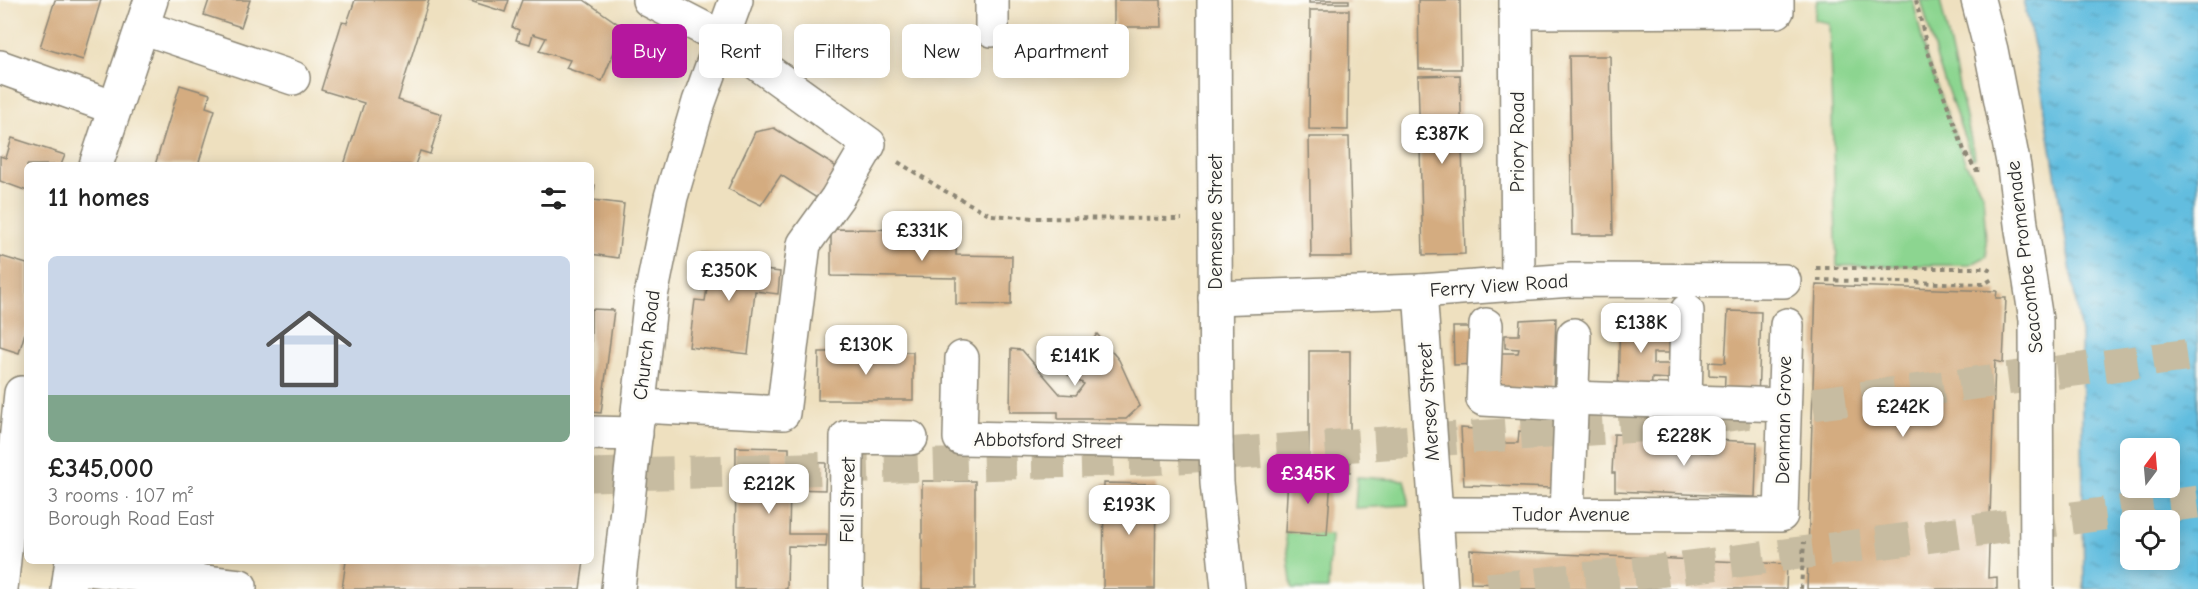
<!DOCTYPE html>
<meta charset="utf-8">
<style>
:root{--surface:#fff;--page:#f2f2f2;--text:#222;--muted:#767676;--line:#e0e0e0;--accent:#b5179e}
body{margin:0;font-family:"Comic Neue",sans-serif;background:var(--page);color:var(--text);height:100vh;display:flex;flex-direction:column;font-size:22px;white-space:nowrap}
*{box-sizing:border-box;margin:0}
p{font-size:20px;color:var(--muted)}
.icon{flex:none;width:33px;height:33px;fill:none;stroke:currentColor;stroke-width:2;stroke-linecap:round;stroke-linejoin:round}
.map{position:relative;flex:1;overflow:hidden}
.panel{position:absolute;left:24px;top:162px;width:570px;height:402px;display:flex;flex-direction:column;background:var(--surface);border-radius:9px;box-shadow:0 3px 15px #0003}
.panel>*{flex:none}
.banner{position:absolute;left:612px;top:24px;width:570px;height:54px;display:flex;gap:12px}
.needle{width:39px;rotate:16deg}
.controls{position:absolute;left:2120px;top:438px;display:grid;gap:12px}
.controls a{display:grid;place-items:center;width:60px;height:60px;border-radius:9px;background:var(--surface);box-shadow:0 3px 15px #0003;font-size:30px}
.price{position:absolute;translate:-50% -51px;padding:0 14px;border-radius:12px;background:#fff;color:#222;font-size:20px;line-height:39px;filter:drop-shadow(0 2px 3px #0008)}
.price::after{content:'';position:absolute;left:50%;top:36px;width:18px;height:14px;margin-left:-9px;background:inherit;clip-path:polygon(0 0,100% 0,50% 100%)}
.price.current{background:var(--accent);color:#fff}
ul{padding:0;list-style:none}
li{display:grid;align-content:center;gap:12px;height:318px;padding:0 24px}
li+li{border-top:2px solid var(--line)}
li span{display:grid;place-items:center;height:186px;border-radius:9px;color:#555}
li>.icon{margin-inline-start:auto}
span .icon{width:108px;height:108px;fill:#fffc;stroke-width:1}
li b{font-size:26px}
h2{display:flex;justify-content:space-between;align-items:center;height:72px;padding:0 24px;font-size:26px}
.pill{padding:0 21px;border-radius:9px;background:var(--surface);box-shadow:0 3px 15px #0003;font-size:21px;line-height:54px}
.pill.current{background:var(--accent);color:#fff}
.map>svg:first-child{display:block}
.green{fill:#8cd590;stroke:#5c805e;stroke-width:1.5}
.water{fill:url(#water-ripples);stroke:#467485;stroke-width:1.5;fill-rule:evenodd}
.building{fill:#d4ac80}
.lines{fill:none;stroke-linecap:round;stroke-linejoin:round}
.highway-tunnel{stroke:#c7bca1;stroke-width:33;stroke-dasharray:33 16;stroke-linecap:butt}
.minor-casing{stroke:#8c8675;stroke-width:36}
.major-casing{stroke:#8c8675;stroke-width:36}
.path{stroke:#8c8675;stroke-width:4;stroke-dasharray:4.5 4.5;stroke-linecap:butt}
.minor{stroke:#fff;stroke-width:33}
.major{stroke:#fff;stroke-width:33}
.labels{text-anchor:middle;stroke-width:6;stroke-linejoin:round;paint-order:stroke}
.street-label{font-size:20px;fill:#2b2b2b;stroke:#fdfcf7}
</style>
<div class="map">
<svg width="2198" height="589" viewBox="0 0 2198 589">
<defs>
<pattern id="water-ripples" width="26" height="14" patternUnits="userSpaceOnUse" patternTransform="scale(1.5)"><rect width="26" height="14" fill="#62bddf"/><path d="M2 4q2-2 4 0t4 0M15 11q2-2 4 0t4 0" fill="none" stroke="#519ab5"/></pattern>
</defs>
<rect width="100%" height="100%" fill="#fdfcf7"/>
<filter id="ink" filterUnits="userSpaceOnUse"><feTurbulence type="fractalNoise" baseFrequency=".0167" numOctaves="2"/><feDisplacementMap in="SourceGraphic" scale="12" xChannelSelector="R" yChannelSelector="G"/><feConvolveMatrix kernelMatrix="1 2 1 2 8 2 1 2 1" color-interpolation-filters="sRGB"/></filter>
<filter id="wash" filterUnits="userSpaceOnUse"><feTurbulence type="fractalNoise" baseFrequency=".008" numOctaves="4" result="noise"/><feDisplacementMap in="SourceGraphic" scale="24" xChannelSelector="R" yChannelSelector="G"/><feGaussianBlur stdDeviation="1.35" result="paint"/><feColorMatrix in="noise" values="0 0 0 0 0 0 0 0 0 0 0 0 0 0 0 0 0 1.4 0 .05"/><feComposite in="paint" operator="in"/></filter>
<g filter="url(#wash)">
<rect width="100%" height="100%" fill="#eee0bf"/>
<g class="green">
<polygon points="1817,0 1913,0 1926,56 1965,162 1983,194 1987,256 1970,265 1837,266 1829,23 1814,20"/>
<polygon points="1921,0 1940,0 1975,158 1972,159 1939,66"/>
<polygon points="1357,477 1405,480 1408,492 1408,505 1355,508"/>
<polygon points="1285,532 1331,535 1328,589 1292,589"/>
</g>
<path class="water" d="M 2023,0 L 2198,0 L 2198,589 L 2084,589 L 2081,334 L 2035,49 ZM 2130,448 L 2169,448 L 2169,488 L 2130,488 ZM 2130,520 L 2169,520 L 2169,560 L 2130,560 Z"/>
<g id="blocks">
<g class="building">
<polygon points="55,0 101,0 83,60 40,47"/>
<polygon points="209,0 250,0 241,27 204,15"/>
<polygon points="355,0 429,0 398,100 442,114 430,154 420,151 415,165 344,165 364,103 321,90 342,22 347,23"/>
<polygon points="467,0 509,0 505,12"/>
<polygon points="522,0 584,0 624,28 602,81 566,68 570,60 539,51 546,38 533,34 530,44 516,40 519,30 512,27"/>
<polygon points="1114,0 1161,0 1162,27 1114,27"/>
<rect x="1309" y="0" width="40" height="3"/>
<polygon points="1418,0 1460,0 1461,69 1419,69"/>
<polygon points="1310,10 1349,10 1348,130 1309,129"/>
<polygon points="1569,56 1610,56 1613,235 1572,235"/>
<polygon points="1460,75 1465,254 1423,255 1418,76"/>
<polygon points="180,85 210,94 206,107 215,110 198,165 155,165"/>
<polygon points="774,128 848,174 826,204 781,175 761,205 728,189 755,132"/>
<polygon points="1309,137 1349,137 1352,257 1311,257"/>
<polygon points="12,138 65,155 61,165 27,165 27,191 0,181 0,156 6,158"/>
<polygon points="591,184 595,185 593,200 624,204 618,258 591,254"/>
<polygon points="831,229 957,230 956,255 1012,256 1011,305 956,304 956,278 831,276"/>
<polygon points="702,253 757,259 756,269 780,272 778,294 755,291 748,354 689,347 695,300 705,301 708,282 698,281"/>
<polygon points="0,256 27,264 27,326 19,353 0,347"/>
<polygon points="1816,285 1997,291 1996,298 2006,298 2003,363 1995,361 1988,578 1997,577 1997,589 1807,589"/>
<polygon points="591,309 614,310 601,413 591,412"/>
<polygon points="1620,310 1654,312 1653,332 1669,332 1668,337 1677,338 1677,353 1653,353 1653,364 1672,364 1671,379 1652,378 1651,398 1618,397"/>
<polygon points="1728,311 1761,312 1758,401 1724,399 1725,376 1709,375 1709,362 1725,363"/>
<polygon points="1556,318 1553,395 1499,388 1500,353 1518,353 1519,349 1505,348 1505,335 1519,335 1520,320"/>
<polygon points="1453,327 1477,327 1478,364 1454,365"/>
<polygon points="1097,334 1119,360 1140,406 1126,419 1058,419 1058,412 1010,412 1011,349 1022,350 1060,394 1076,395 1084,384 1068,375"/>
<rect x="1309" y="351" width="41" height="121"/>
<polygon points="819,352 913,352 913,400 818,400"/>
<polygon points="1461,428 1501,431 1501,443 1518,443 1519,431 1554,433 1552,488 1464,485"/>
<polygon points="1614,434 1653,436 1653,451 1668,452 1669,435 1685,435 1685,438 1701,439 1701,452 1716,453 1717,440 1757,442 1755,497 1615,491 1615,473 1612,473"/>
<polygon points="736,447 789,448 789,462 826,463 825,490 790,489 789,534 827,534 826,547 788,546 787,589 735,589"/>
<polygon points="1288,476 1331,479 1327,535 1285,532"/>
<rect x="922" y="481" width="53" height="108"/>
<polygon points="1104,483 1156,484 1155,589 1103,589"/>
<polygon points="1470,550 1787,564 1786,589 1501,589 1501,584 1471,583"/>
<polygon points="346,561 584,561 580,589 342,589"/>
</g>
</g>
</g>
<g filter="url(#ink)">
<use href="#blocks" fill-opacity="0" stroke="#8c8675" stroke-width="1.5"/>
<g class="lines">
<g class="highway-tunnel">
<polyline points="591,475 1149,459 1651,425 2198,354"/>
<polyline points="1488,589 1659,571 2198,502"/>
</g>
<defs>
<g id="minor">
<polyline points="1214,0 1216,443 1217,483 1228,589"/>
<polyline points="1516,0 1518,284"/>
<polyline points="1978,0 1991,50 2014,167 2021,224 2036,320 2037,589"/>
<polyline points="1516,12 1777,11 1777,0"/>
<polyline points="142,27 293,78"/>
<polyline points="992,30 992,0"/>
<polyline points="0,67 115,108"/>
<polyline points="96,165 151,0"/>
<polyline points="1420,291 1436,514"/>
<polyline points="1215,298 1420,291 1572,280 1784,281"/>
<polyline points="1486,325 1483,399 1570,404"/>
<polyline points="962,358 960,438 1216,443"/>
<polyline points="1570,398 1784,405"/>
<polyline points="1685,402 1687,311"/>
<polyline points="639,406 783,413 804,244 837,198 869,144 722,38"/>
<polyline points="591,433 636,434"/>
<polyline points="1567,514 1574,335"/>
<polyline points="1,589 21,393"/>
<polyline points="68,589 71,567 240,586 240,589"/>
<polyline points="846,589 847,437 911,438"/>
<polyline points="1441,589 1436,514 1781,515 1787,325"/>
</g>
<g id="major">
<polyline points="649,0 722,38"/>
<polyline points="618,589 651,296 671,197 699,102 736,0"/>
</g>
</defs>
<use href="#minor" class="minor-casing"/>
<use href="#major" class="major-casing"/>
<g class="path">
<polyline points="1916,0 1928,52 1965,153 1976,170 1981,170"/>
<polyline points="898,162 945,191 991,215 1034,218 1182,219"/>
<polyline points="1816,268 1987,268 1993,272"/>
<polyline points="1817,280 1984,284 1994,278"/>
<polyline points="1801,589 1804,542"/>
</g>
<use href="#minor" class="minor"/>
<use href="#major" class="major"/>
</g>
</g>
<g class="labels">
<g class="street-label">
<text transform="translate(1517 142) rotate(-90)" y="7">Priory Road</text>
<text transform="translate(1215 222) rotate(-90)" y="7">Demesne Street</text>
<text transform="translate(2024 257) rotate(-97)" y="7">Seacombe Promenade</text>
<text transform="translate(1499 285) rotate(-4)" y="7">Ferry View Road</text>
<text transform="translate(646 345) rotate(-83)" y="7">Church Road</text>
<text transform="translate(1428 402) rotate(-94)" y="7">Mersey Street</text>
<text transform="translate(1783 420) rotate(-89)" y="7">Denman Grove</text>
<text transform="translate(1048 440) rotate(1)" y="7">Abbotsford Street</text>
<text transform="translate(847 500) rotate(-89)" y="7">Fell Street</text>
<text x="1571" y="521">Tudor Avenue</text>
</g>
</g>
</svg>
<div class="controls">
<a><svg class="needle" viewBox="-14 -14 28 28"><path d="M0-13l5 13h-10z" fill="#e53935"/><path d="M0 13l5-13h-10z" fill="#767676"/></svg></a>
<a><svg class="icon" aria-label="locate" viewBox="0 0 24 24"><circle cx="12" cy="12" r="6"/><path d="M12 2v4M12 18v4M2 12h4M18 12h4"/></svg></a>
</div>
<b class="price" style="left:1442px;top:165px">£387K</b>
<b class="price" style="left:922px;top:262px">£331K</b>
<b class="price" style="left:729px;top:302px">£350K</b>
<b class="price" style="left:1641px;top:354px">£138K</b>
<b class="price" style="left:866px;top:376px">£130K</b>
<b class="price" style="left:1075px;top:387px">£141K</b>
<b class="price" style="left:1903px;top:438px">£242K</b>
<b class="price" style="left:1684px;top:467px">£228K</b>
<b class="price current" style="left:1308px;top:505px">£345K</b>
<b class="price" style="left:769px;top:515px">£212K</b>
<b class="price" style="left:1129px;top:536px">£193K</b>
<div class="banner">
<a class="pill current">Buy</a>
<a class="pill">Rent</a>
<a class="pill">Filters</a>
<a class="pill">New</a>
<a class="pill">Apartment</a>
</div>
<section class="panel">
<h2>11 homes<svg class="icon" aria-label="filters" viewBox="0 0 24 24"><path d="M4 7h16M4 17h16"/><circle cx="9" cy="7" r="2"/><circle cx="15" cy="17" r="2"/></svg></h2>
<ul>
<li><span style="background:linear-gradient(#c9d6e8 75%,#7fa58c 0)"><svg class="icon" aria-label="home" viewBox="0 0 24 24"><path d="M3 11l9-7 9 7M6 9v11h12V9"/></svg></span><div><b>£345,000</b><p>3 rooms · 107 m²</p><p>Borough Road East</p></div></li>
</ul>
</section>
</div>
